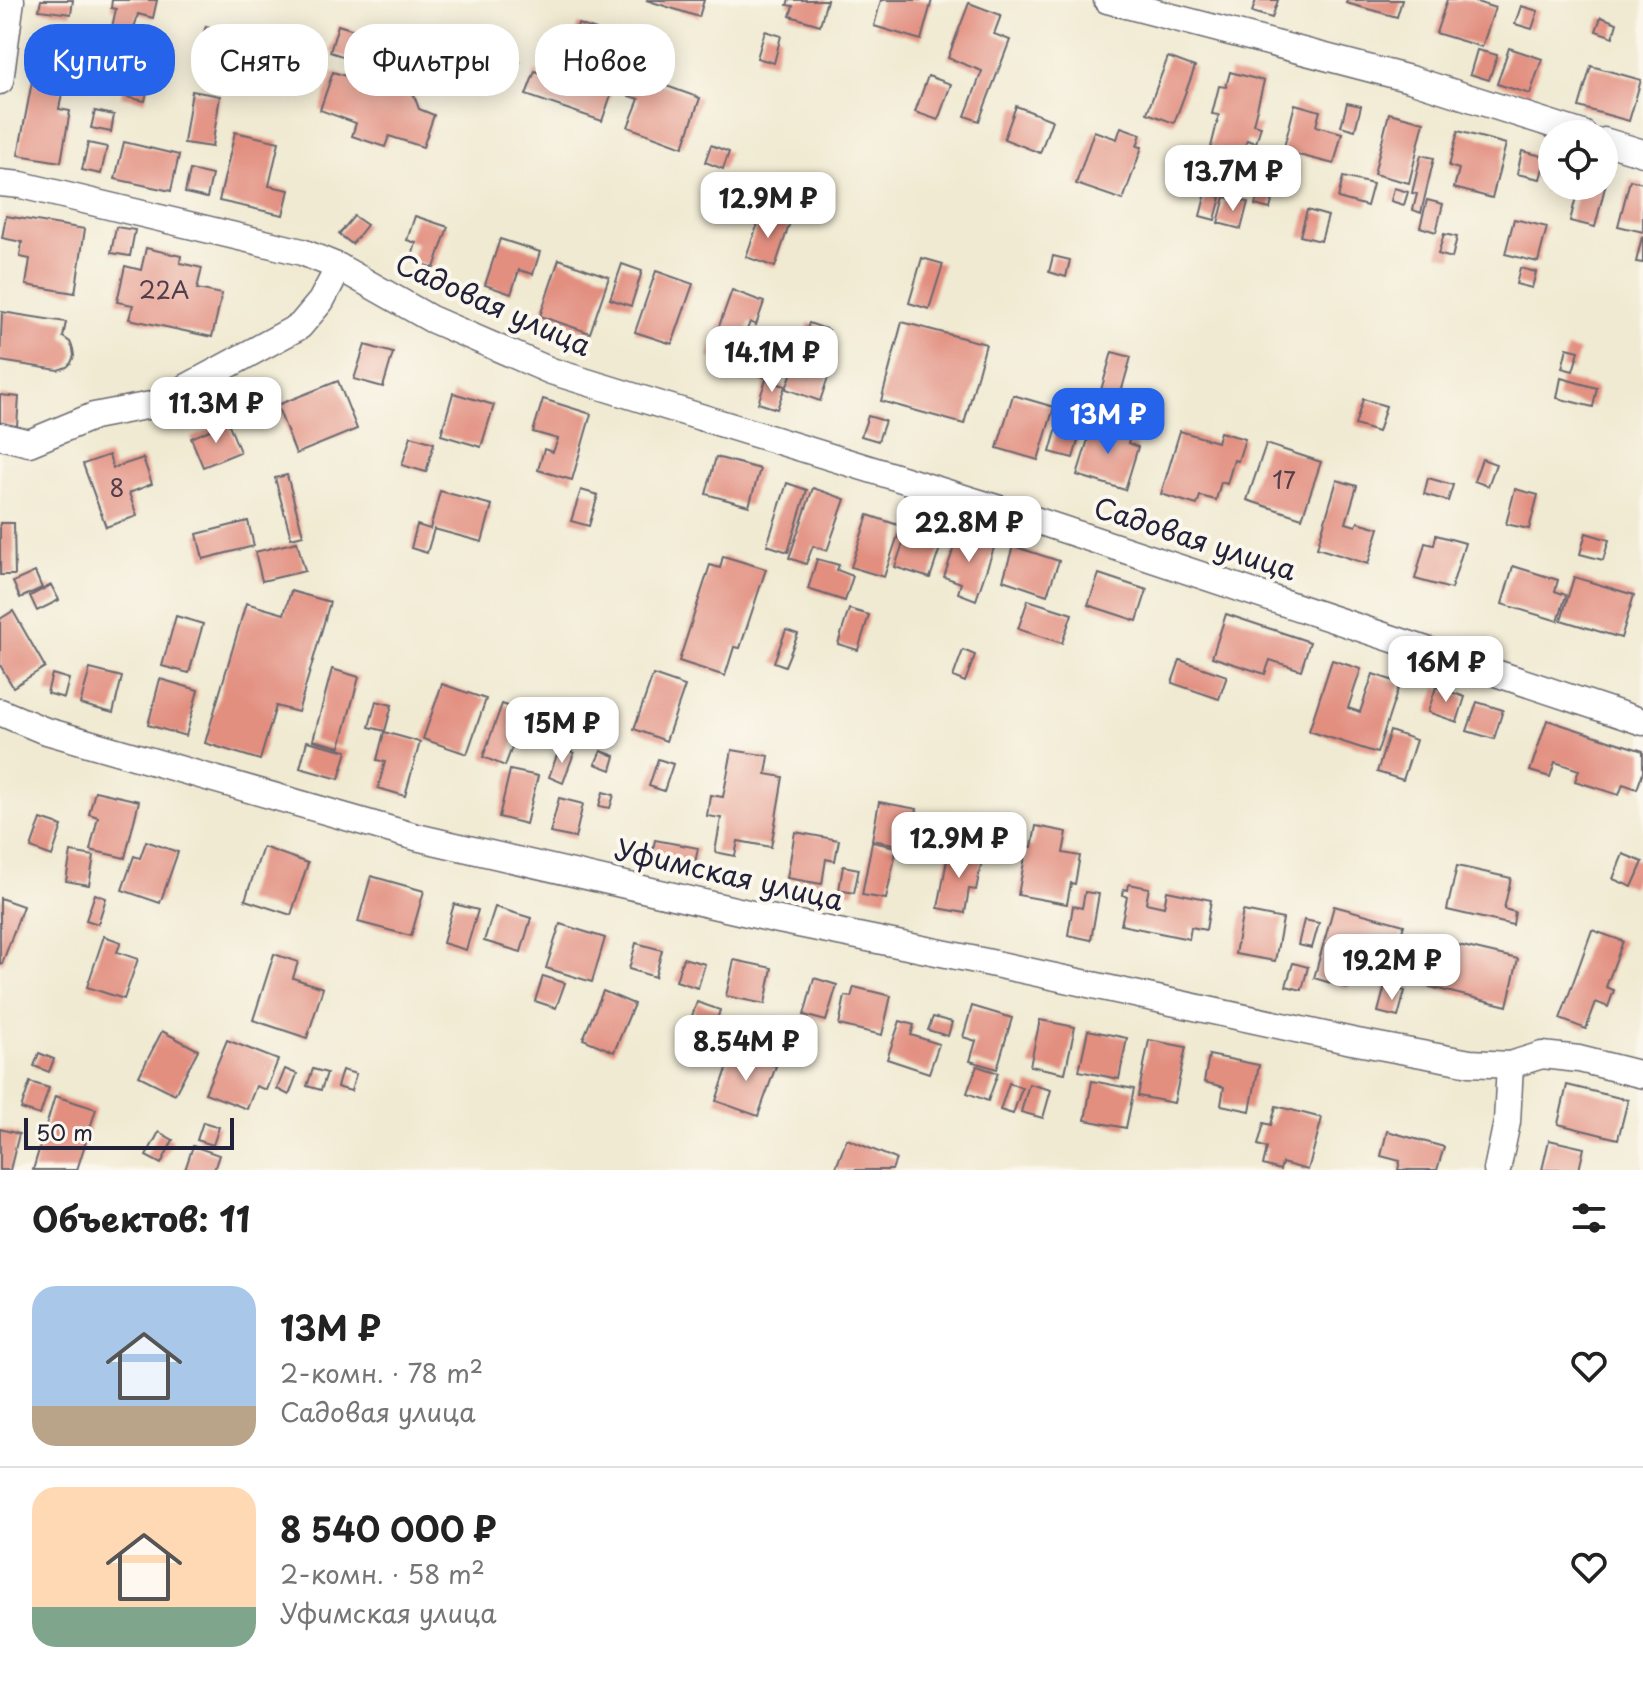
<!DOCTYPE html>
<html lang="ru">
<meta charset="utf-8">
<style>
:root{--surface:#fff;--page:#f2f2f2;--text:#222;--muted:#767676;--line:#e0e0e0;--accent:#2563eb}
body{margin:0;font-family:"Playpen Sans",sans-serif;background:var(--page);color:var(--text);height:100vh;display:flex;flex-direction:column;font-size:30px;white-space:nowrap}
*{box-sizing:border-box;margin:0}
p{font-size:26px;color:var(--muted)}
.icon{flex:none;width:44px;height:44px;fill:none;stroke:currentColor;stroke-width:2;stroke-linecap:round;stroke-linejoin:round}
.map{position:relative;height:1170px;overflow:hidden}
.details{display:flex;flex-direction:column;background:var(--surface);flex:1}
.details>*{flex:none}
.guide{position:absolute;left:24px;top:24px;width:800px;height:72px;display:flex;gap:16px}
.controls{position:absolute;left:1538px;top:120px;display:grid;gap:16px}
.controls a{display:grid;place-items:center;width:80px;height:80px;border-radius:50%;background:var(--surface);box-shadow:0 4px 20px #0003;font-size:40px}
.scale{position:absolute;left:24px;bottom:20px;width:210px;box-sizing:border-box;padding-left:8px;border:4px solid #22223b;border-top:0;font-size:22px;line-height:28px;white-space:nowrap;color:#22223b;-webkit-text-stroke:6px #fbf7ec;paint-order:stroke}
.price{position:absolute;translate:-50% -68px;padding:0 18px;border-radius:16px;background:#fff;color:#222;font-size:26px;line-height:52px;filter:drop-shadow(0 2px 4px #0008)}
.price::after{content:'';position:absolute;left:50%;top:48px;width:24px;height:18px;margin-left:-12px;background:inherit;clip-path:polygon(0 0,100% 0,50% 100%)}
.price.on{background:var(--accent);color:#fff}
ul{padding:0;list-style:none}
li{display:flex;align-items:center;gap:24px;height:200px;padding:0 32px}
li+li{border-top:2px solid var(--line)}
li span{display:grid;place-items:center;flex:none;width:224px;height:160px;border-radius:24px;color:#555}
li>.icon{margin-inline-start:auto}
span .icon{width:96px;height:96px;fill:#fffc;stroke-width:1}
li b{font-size:34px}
h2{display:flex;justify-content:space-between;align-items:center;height:96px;padding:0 32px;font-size:34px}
.chip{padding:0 28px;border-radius:32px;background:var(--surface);box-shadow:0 4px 20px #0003;font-size:28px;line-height:72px}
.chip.on{background:var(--accent);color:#fff}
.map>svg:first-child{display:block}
.building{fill:#e28f80}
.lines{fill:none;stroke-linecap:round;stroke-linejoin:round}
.minor-casing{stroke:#6a6870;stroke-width:29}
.minor{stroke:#fff;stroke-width:26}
.labels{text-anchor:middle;stroke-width:8;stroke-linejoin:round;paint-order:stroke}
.number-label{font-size:24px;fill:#523d4c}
.street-label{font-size:28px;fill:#22223b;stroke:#fbf7ec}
</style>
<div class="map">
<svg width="1643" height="1170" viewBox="0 0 1643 1170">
<rect width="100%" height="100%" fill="#fbf7ec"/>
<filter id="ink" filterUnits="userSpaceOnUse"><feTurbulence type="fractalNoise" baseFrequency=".0125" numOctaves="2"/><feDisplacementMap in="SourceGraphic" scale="16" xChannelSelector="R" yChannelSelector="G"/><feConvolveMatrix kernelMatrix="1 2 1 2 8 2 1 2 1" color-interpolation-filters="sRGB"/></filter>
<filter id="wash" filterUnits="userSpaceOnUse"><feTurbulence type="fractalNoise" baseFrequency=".006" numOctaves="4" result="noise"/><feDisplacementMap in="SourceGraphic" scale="32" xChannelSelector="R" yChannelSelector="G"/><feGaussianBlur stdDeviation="1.8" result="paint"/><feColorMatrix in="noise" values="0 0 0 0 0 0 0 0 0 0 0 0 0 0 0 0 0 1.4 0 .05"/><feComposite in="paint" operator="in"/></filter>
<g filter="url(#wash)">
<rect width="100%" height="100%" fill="#f0ead2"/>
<g id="blocks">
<g class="building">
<polygon points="41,0 73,0 71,14 39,10"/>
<polygon points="112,0 157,0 153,18 138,14 133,32 112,27 116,9 111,8"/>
<polygon points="646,0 704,0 699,17"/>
<polygon points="789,0 827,0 820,25 790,16 793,6 787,5"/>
<polygon points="881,0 932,0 921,40 874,26"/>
<polygon points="1256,0 1278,0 1272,18 1252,12"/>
<polygon points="1347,0 1402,0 1397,17 1346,3"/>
<polygon points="1447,0 1471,0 1495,8 1482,47 1436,33"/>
<polygon points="969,3 1001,15 994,34 1010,40 979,121 965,116 982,71 948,58"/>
<polygon points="1521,6 1538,11 1532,29 1515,24"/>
<polygon points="1601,17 1617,23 1613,37 1596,31"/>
<polygon points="578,24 596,30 588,55 621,66 602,121 526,95 535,71 548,75 558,44 570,48"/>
<polygon points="338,25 357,31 348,58 330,52"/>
<polygon points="206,26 248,39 243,56 201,42"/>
<polygon points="765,31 781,36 774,63 757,58"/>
<polygon points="132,47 156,52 145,101 121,96"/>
<polygon points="1509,48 1542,59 1530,94 1497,84"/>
<polygon points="1477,50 1497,55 1489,80 1470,74"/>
<polygon points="510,53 520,62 505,78 495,69"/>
<polygon points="370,55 414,70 407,89 412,90 419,109 434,115 423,147 389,136 385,147 352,136 356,123 320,110 333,72 352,78 355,70 363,73"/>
<polygon points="1168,57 1195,67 1174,123 1147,113"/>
<polygon points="1591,66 1641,80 1629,121 1579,107"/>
<polygon points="34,71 65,77 59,109 70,111 61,162 18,155"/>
<polygon points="1230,72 1264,81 1253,124 1261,126 1256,143 1247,140 1239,171 1207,163 1219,115 1212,114 1219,86 1226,87"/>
<polygon points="636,75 700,98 683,147 628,127 639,99 629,96"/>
<polygon points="928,76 951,84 938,120 915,112"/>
<polygon points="192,91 220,96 212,147 184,143"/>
<polygon points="1347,103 1361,106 1355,130 1341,126"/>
<polygon points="1295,104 1320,111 1316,126 1342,133 1334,164 1283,151"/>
<polygon points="1016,106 1052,120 1040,153 1004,139"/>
<polygon points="95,111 114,115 111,132 91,128"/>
<polygon points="1389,113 1424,122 1409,183 1374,174"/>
<polygon points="1121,127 1141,134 1137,146 1142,147 1123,200 1076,184 1094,131 1117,139"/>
<polygon points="1458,131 1506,144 1492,198 1454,188 1459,169 1449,166"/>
<polygon points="235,132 279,142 269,186 289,190 283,215 219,201"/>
<polygon points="124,142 179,155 171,191 115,179"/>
<polygon points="88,143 107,147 101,174 82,170"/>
<polygon points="711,145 729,152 723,169 705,162"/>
<polygon points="1522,151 1546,157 1540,179 1517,174"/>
<polygon points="1421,155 1434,158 1421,213 1413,210 1417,194 1412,193"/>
<polygon points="190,170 212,175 207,198 185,193"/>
<polygon points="1604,170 1609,171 1595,227 1570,221 1577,193 1558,189 1559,186 1604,186"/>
<polygon points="1263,172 1278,176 1270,209 1255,205"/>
<polygon points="1343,177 1373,184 1367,206 1338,198"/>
<polygon points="1630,180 1643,183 1643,232 1618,226"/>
<polygon points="1394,188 1408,192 1404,205 1391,201"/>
<polygon points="1206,193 1221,197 1215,220 1200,216"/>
<polygon points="1225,197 1248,202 1241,229 1218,223"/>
<polygon points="1427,200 1443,204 1436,232 1420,227"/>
<polygon points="1307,210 1328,216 1321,241 1300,236"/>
<polygon points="762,212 790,222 775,267 746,257"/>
<polygon points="6,216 85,229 75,293 26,285 30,259 20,257 22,242 2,238"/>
<polygon points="354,216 367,225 352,244 339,234"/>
<polygon points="415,216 448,227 434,268 411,260 416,243 407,240"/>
<polygon points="1514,219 1547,227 1538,262 1505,254"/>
<polygon points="116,227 135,230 130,256 111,253"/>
<polygon points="1444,234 1457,237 1452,258 1438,254"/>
<polygon points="1642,237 1643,237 1643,263 1636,262"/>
<polygon points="500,239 540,252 533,274 519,270 511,294 485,285"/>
<polygon points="146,248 181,256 180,263 202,268 197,289 222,294 212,337 129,319 133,305 117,302 125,266 141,270"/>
<polygon points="1053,256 1070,260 1066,277 1049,272"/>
<polygon points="922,258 943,264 929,309 909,303"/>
<polygon points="559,259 609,277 590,333 540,316"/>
<polygon points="622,264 642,271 631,306 610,299"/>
<polygon points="1520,268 1536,272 1532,288 1516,284"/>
<polygon points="656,271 693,284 672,344 635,332"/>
<polygon points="732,290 764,302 756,325 750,322 745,335 777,346 766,378 708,357"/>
<polygon points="2,312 66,322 63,337 70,342 73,349 74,356 71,363 67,367 58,370 0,361"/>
<polygon points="902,322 986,344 964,424 881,401"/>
<polygon points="809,323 829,330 822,349 836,354 820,401 786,389"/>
<polygon points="365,345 393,353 383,387 354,379"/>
<polygon points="1567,348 1579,351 1573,371 1562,368"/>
<polygon points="1112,352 1131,357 1116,410 1097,404"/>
<polygon points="1561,378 1597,388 1593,407 1557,398"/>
<polygon points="766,380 785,386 777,409 758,403"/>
<polygon points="338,381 357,429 296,454 277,405"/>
<polygon points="453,393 494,405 481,447 441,435"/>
<polygon points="0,395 19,397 17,426 0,425"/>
<polygon points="1013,395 1054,407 1038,460 997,448"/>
<polygon points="543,399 591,414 572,480 538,470 544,449 553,452 558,439 533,432"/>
<polygon points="1363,399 1386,406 1378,432 1355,425"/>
<polygon points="1064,403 1087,410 1073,458 1050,452"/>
<polygon points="868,416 885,421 878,441 861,436"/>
<polygon points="1094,420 1132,432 1128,443 1138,447 1125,490 1077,475"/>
<polygon points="228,422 240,452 203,467 191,438"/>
<polygon points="1180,431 1217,442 1220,432 1245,439 1238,461 1234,460 1227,484 1221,482 1216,500 1200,496 1197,505 1161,494"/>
<polygon points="411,436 434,443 426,472 402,465"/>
<polygon points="1266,444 1321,462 1302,518 1247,500"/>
<polygon points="109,455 113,468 143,458 152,484 129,493 137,516 106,527 83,464"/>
<polygon points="716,457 760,469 749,506 706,494"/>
<polygon points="1482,459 1496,464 1488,486 1474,481"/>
<polygon points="287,475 303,535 291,538 275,478"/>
<polygon points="1428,478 1453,485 1448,501 1424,494"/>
<polygon points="1337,480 1357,486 1346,523 1356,526 1358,522 1379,528 1368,564 1317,548"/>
<polygon points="787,483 807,490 788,552 767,545"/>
<polygon points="813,488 845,499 827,551 813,546 806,564 789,558"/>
<polygon points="1515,489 1538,495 1529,529 1506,524"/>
<polygon points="581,490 598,495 589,526 571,521"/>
<polygon points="440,491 492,505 482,542 434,529 427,553 411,548 417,525 430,529"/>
<polygon points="868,515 901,526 884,577 851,567"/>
<polygon points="912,516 947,527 930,578 895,567"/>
<polygon points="248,521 254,546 203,559 197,534"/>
<polygon points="0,523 14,523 15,575 0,575"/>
<polygon points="959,533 995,545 976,600 958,593 961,583 944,577"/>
<polygon points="1586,533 1609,540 1603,560 1580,554"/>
<polygon points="1436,535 1465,543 1451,589 1415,579 1425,543 1434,545"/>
<polygon points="297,542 305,571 262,581 255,552"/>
<polygon points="1013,546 1059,561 1047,595 1003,580"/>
<polygon points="723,556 766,569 740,648 734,647 725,676 679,661 710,565 720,568"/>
<polygon points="817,559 839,565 837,570 853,576 845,601 808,589"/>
<polygon points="1513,566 1558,580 1555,591 1566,595 1558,621 1502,604"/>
<polygon points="35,572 42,588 20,598 13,582"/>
<polygon points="1099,574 1147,590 1137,621 1088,605"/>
<polygon points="1574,577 1634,595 1621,638 1561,620"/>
<polygon points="51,585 59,600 37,611 30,596"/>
<polygon points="291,591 330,602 298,712 276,706 260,760 205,743 246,603 284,614"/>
<polygon points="1028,600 1072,614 1062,643 1018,629"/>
<polygon points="849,609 869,615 858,650 838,644"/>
<polygon points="13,611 45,667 13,687 0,665 0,619"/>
<polygon points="1226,614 1310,642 1301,670 1270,660 1265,674 1212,657"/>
<polygon points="176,616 203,624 189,673 162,666"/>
<polygon points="786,630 798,634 785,666 774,662"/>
<polygon points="963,650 975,655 965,682 953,677"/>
<polygon points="1180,660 1227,676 1219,699 1172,683"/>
<polygon points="1332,660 1361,669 1348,708 1360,712 1373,674 1400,683 1377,753 1309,731"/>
<polygon points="90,669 122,677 113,713 80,704"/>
<polygon points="332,669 359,677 340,747 313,740"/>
<polygon points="52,674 69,679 64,698 47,693"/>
<polygon points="653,675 685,686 666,741 634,729"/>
<polygon points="160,679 198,690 186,736 148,725"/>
<polygon points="442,684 486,699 467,754 423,739"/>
<polygon points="1436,687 1465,697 1457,722 1428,712"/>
<polygon points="376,701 392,705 385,731 369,727"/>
<polygon points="1477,702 1503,710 1494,739 1467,731"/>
<polygon points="502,704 525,712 505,766 483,757"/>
<polygon points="1547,720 1643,751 1643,772 1637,789 1623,784 1619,795 1575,781 1579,770 1555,762 1550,777 1530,771"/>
<polygon points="1390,731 1416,740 1403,780 1377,772"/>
<polygon points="384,732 420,742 405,796 378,788 385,762 377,760"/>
<polygon points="307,741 347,751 339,779 300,768"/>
<polygon points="560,747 574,753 563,783 549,777"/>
<polygon points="732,750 769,756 766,774 783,777 771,847 738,841 735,856 715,852 721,818 707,816 710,795 723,797"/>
<polygon points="601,751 615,756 611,770 595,764"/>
<polygon points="658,759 673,764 664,791 649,786"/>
<polygon points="510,770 538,776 526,824 499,817"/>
<polygon points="95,791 139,801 125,858 90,850 98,817 89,814"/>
<polygon points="603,792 614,795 610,808 599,806"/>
<polygon points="559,798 583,804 575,838 550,833"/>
<polygon points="879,802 917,809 910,847 872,840"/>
<polygon points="41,819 62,826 52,856 31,848"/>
<polygon points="1036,826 1067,832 1063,853 1080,856 1075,884 1071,883 1067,904 1018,895 1027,846 1032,847"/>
<polygon points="795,832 839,840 835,861 826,859 822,884 787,878"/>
<polygon points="655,840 698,848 694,868 651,860"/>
<polygon points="146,841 178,852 160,903 122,890 134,856 140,858"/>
<polygon points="872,842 897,847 886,899 862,895"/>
<polygon points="263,847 308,863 291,915 245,900"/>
<polygon points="949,849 983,855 976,890 969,889 965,913 938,908"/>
<polygon points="71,852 94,856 89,885 66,881"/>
<polygon points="1623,854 1643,862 1632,887 1613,879"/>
<polygon points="843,866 859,869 854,893 839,890"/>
<polygon points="1457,866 1511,878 1504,909 1515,912 1513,925 1447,910"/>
<polygon points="371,876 424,891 411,936 358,922"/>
<polygon points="1129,884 1149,888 1146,903 1164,907 1167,891 1211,900 1206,930 1191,927 1189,939 1121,925 1127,897 1123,895 1124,889 1128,890"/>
<polygon points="1085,892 1099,894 1091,940 1068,935 1073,906 1082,908"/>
<polygon points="95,894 106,898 98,924 86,920"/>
<polygon points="0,898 23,906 2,964 0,963"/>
<polygon points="454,904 478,910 466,950 443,943"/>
<polygon points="1334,906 1404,925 1390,973 1355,963 1348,988 1314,978"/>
<polygon points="495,907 531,918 521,952 484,941"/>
<polygon points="1243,911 1283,919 1275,961 1235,954"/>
<polygon points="1304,920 1319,923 1312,948 1298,945"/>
<polygon points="560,924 605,938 592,982 546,968"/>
<polygon points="1592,930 1623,941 1606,987 1614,990 1608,1007 1596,1002 1586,1029 1560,1019"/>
<polygon points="104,936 121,942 117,952 138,959 124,999 87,987"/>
<polygon points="1424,937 1518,959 1507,1006 1430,987 1435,967 1418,963"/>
<polygon points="636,943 662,950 655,977 629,969"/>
<polygon points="274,954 298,962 293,978 323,988 307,1038 253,1020"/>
<polygon points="683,958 705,964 698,988 676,981"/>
<polygon points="734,960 772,968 765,1004 726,996"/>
<polygon points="1293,963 1308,967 1302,990 1286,986"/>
<polygon points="543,976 565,983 556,1008 535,1001"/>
<polygon points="814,978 837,985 826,1021 804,1015"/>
<polygon points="1385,986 1405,991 1398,1017 1378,1012"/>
<polygon points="854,987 891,996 882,1035 839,1025 845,996 851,997"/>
<polygon points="603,991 634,1004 614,1052 583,1039"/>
<polygon points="697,1002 720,1010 712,1035 688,1027"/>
<polygon points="972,1006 1012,1018 997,1069 970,1061 976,1041 963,1037"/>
<polygon points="933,1017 952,1022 948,1036 928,1030"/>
<polygon points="1040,1020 1075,1027 1065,1073 1030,1066"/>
<polygon points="900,1021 914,1025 911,1035 939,1044 929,1073 887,1059"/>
<polygon points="1088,1030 1127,1038 1119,1079 1079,1071"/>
<polygon points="162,1031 198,1050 175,1094 139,1076"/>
<polygon points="227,1040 278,1060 266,1090 256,1086 247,1109 205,1093"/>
<polygon points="1149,1040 1186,1047 1174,1103 1138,1096"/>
<polygon points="733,1051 776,1066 758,1116 716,1101"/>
<polygon points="39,1053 54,1059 49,1072 34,1066"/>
<polygon points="1209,1055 1259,1065 1250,1111 1221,1105 1224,1087 1204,1082"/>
<polygon points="977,1066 998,1073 988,1101 967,1093"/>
<polygon points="285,1069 297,1074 289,1095 277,1089"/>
<polygon points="313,1069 327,1073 321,1090 307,1086"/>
<polygon points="342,1070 356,1074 351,1091 337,1087"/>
<polygon points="1092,1081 1134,1089 1126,1128 1085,1120"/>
<polygon points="30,1082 49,1088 40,1115 21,1109"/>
<polygon points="1009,1083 1022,1088 1013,1114 1000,1110"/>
<polygon points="1029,1084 1051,1090 1043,1118 1021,1112"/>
<polygon points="1567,1085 1628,1100 1618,1139 1558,1124"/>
<polygon points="55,1096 96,1109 77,1170 33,1170"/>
<polygon points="1276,1106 1322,1118 1308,1170 1282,1163 1280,1170 1263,1165 1267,1148 1258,1145 1264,1123 1271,1125"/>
<polygon points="203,1122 219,1127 213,1145 197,1140"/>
<polygon points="0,1129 19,1134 10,1170 0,1170"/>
<polygon points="1387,1131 1444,1147 1437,1170 1398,1170 1400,1161 1381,1156"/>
<polygon points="159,1132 173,1140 161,1164 146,1156"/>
<polygon points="847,1139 896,1159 892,1170 835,1170"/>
<polygon points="1549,1140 1584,1148 1579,1170 1542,1170"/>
<polygon points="193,1146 219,1155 214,1170 185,1170"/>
</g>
</g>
</g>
<g filter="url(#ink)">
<use href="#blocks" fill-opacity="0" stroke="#6a6870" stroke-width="2"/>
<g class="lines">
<defs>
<g id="minor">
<polyline points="1107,0 1410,79 1583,134"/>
<polyline points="0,81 11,0"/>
<polyline points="1604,141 1643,153"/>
<polyline points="0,183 21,185 302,252 339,267 431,319 551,371 1035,520 1643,722"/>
<polyline points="0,436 29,443 94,416 156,404 300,326 321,301 339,267"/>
<polyline points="0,712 43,730 416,837 774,919 986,962 1352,1041 1470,1063 1510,1065 1542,1055 1579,1059 1643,1075"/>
<polyline points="1497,1170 1507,1122 1510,1065"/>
</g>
</defs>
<use href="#minor" class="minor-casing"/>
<use href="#minor" class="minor"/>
</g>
</g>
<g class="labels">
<g class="number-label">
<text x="164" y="299">22А</text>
<text x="1284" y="489">17</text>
<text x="117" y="497">8</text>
</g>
<g class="street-label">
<text transform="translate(493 305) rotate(24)" y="10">Садовая улица</text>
<text transform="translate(1195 539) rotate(18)" y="10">Садовая улица</text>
<text transform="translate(729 875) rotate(13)" y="10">Уфимская улица</text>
</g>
</g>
</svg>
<div class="controls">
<a><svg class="icon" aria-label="locate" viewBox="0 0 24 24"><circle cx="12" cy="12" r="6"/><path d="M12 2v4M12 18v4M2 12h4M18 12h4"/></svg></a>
</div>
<div class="scale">50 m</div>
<b class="price" style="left:1233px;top:213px">13.7M ₽</b>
<b class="price" style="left:768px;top:240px">12.9M ₽</b>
<b class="price" style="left:772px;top:394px">14.1M ₽</b>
<b class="price" style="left:216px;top:445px">11.3M ₽</b>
<b class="price on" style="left:1108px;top:456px">13M ₽</b>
<b class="price" style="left:969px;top:564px">22.8M ₽</b>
<b class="price" style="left:1446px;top:704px">16M ₽</b>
<b class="price" style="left:562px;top:765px">15M ₽</b>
<b class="price" style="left:959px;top:880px">12.9M ₽</b>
<b class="price" style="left:1392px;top:1002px">19.2M ₽</b>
<b class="price" style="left:746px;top:1083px">8.54M ₽</b>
<div class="guide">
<a class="chip on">Купить</a>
<a class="chip">Снять</a>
<a class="chip">Фильтры</a>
<a class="chip">Новое</a>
</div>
</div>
<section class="details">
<h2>Объектов: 11<svg class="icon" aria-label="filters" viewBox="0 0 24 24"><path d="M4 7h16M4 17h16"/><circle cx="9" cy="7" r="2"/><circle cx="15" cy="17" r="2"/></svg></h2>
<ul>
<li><span style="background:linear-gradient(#a9c7e8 75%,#b9a48a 0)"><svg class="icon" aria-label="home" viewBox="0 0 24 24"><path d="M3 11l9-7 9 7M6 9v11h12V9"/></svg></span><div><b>13M ₽</b><p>2-комн. · 78 m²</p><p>Садовая улица</p></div><svg class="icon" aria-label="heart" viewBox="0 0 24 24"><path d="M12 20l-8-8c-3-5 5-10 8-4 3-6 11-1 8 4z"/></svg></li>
<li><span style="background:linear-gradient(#ffd9b3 75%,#7fa58c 0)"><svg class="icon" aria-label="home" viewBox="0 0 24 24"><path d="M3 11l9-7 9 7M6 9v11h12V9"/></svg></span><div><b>8 540 000 ₽</b><p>2-комн. · 58 m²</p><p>Уфимская улица</p></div><svg class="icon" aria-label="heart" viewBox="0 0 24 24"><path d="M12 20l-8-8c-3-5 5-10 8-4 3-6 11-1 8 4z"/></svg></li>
</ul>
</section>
